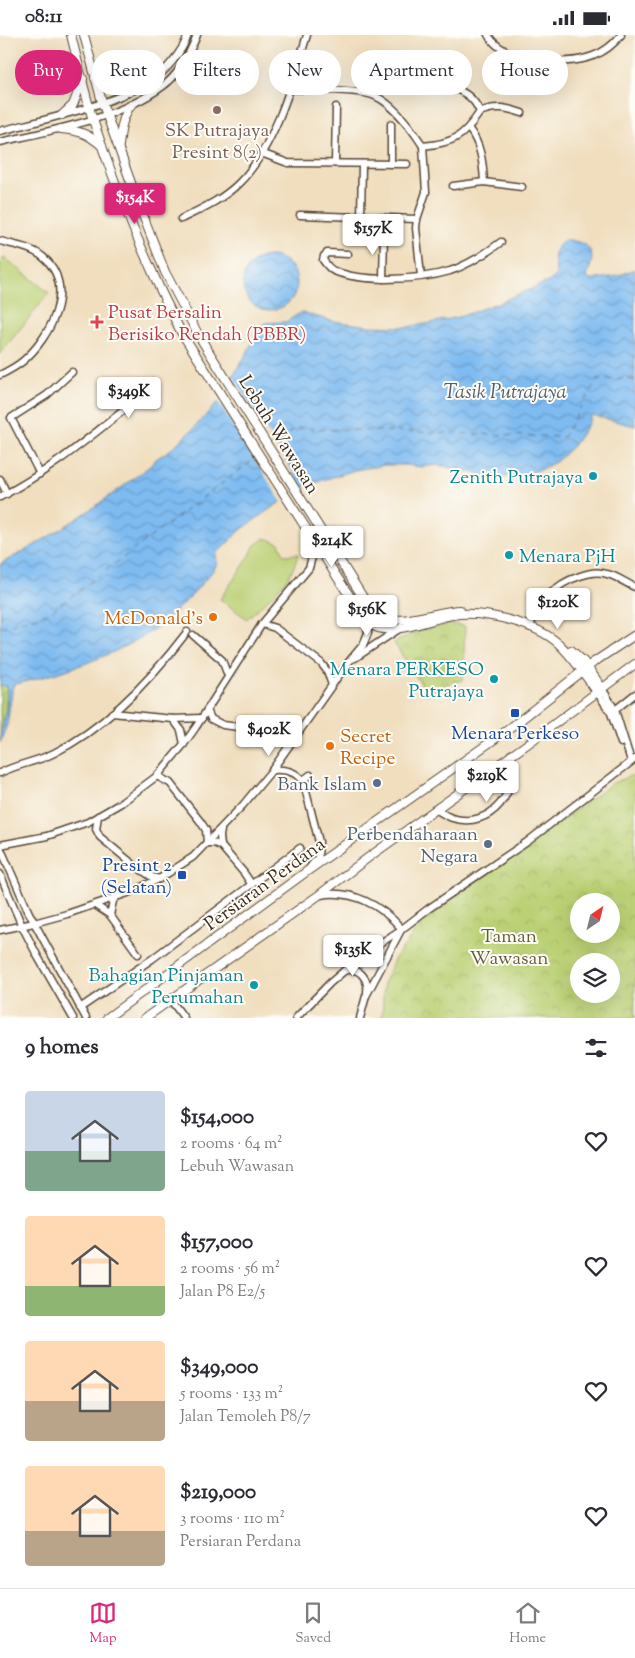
<!DOCTYPE html>
<meta charset="utf-8">
<style>
:root{--surface:#fff;--page:#f7f7f7;--text:#2b2b33;--muted:#7c7c81;--line:#e1e1e2;--accent:#db2777}
body{margin:0;font-family:"Sorts Mill Goudy",serif;background:var(--page);color:var(--text);height:100vh;display:flex;flex-direction:column;font-size:19px;white-space:nowrap}
*{box-sizing:border-box;margin:0}
p{font-size:16px;color:var(--muted)}
.icon{flex:none;width:28px;height:28px;fill:none;stroke:currentColor;stroke-width:2;stroke-linecap:round;stroke-linejoin:round}
.map{position:relative;height:983px;overflow:hidden}
.drawer{display:flex;flex-direction:column;background:var(--surface);flex:1}
.drawer>*{flex:none}
.banner{position:absolute;left:15px;top:15px;width:605px;height:45px;display:flex;gap:10px}
.needle{width:32px;rotate:35deg}
.buttons{position:absolute;left:570px;top:858px;display:grid;gap:10px}
.buttons a{display:grid;place-items:center;width:50px;height:50px;border-radius:50%;background:var(--surface);box-shadow:0 5px 20px #0002;font-size:25px}
.price{position:absolute;translate:-50% -42px;padding:0 11px;border-radius:5px;background:#fff;color:#222;font-size:16px;line-height:32px;filter:drop-shadow(0 1px 2px #0008)}
.price::after{content:'';position:absolute;left:50%;top:30px;width:15px;height:11px;margin-left:-8px;background:inherit;clip-path:polygon(0 0,100% 0,50% 100%)}
.price.active{background:var(--accent);color:#fff}
ul{padding:0;list-style:none}
li{display:flex;align-items:center;gap:15px;height:125px;padding:0 25px}
li span{display:grid;place-items:center;flex:none;width:140px;height:100px;border-radius:5px;color:#555}
li>.icon{margin-inline-start:auto}
span .icon{width:60px;height:60px;fill:#fffc;stroke-width:1}
li b{font-size:21px}
h2{display:flex;justify-content:space-between;align-items:center;height:60px;padding:0 25px;font-size:21px}
.tag{padding:0 18px;border-radius:22px;background:var(--surface);box-shadow:0 5px 20px #0002;font-size:18px;line-height:45px}
.tag.active{background:var(--accent);color:#fff}
.status{display:flex;justify-content:space-between;align-items:center;height:35px;padding:0 25px;background:var(--surface);direction:ltr}
.status svg{height:14px;fill:currentColor}
.tab-bar{display:flex;justify-content:space-around;align-items:center;height:70px;border-top:1px solid var(--line);background:var(--surface);font-size:14px;color:var(--muted)}
.tab-bar a{display:grid;justify-items:center;gap:2px}
.tab-bar .active{color:var(--accent)}
.map>svg:first-child{display:block}
.grass{fill:#bbd074;stroke:#7b7d49}
.park{fill:url(#park-crowns);stroke:#7b7d49;fill-rule:evenodd}
.water{fill:url(#water-waves);stroke:#5c7288}
.pier{fill:#f0debe}
.lines{fill:none;stroke-linecap:round;stroke-linejoin:round}
.ferry{stroke:#525d68;stroke-width:1;stroke-dasharray:6 5;stroke-linecap:butt}
.minor-casing{stroke:#564536;stroke-width:9}
.major-casing{stroke:#564536;stroke-width:10}
.minor{stroke:#fff;stroke-width:6}
.major{stroke:#fff;stroke-width:8}
.education-dot{fill:#8d6e63;stroke:#fdfcf7;stroke-width:2}
.health-dot{fill:#e0444e;stroke:#fdfcf7;stroke-width:2}
.culture-dot{fill:#0f9aa8;stroke:#fdfcf7;stroke-width:2}
.food-dot{fill:#e8710a;stroke:#fdfcf7;stroke-width:2}
.transit-dot{fill:#1a4fb4;stroke:#fdfcf7;stroke-width:2}
.service-dot{fill:#5c6f8a;stroke:#fdfcf7;stroke-width:2}
.labels{text-anchor:middle;stroke-width:4;stroke-linejoin:round;paint-order:stroke}
.education-label{font-size:19px;fill:#785e54;stroke:#fdfcf7}
.health-label{font-size:19px;fill:#be3a42;stroke:#fdfcf7;text-anchor:start}
.street-label{font-size:19px;fill:#3b2a1e;stroke:#fdfcf7}
.culture-label{font-size:19px;fill:#0d838f;stroke:#fdfcf7;text-anchor:end}
.food-label{font-size:19px;fill:#c56008;stroke:#fdfcf7;text-anchor:end}
.transit-label{font-size:19px;fill:#164399;stroke:#fdfcf7}
.service-label{font-size:19px;fill:#4e5e75;stroke:#fdfcf7;text-anchor:end}
.park-label{font-size:19px;fill:#615c38;stroke:#fdfcf7}
.water-label{font-size:20px;font-style:italic;fill:#525d68;stroke:#fdfcf7}
</style>
<div class="status"><b>08:11</b><svg viewBox="0 0 49 12"><path d="M0 12V9h3v3zM5 12V6h3v6zM10 12V3h3v9zM15 12V0h3v12zM26 1h20v11H26zM47 4h2v5h-2z"/></svg></div>
<div class="map">
<svg width="635" height="983" viewBox="0 0 635 983">
<defs>
<pattern id="park-crowns" width="20" height="18" patternUnits="userSpaceOnUse" patternTransform="scale(1.25)"><rect width="20" height="18" fill="#bbd074"/><path d="M2 6a3 3 0 1 1 6 0M12 15a3 3 0 1 1 6 0" fill="none" stroke="#a2b364"/></pattern>
<pattern id="water-waves" width="16" height="10" patternUnits="userSpaceOnUse" patternTransform="scale(1.25)"><rect width="16" height="10" fill="#7ebbf1"/><path d="M0 5q4-4 8 0t8 0" fill="none" stroke="#6898c3"/></pattern>
</defs>
<rect width="100%" height="100%" fill="#fdfcf7"/>
<filter id="ink" filterUnits="userSpaceOnUse"><feTurbulence type="fractalNoise" baseFrequency=".02" numOctaves="2"/><feDisplacementMap in="SourceGraphic" scale="10" xChannelSelector="R" yChannelSelector="G"/><feConvolveMatrix kernelMatrix="1 2 1 2 8 2 1 2 1" color-interpolation-filters="sRGB"/></filter>
<filter id="wash" filterUnits="userSpaceOnUse"><feTurbulence type="fractalNoise" baseFrequency=".0096" numOctaves="4" result="noise"/><feDisplacementMap in="SourceGraphic" scale="20" xChannelSelector="R" yChannelSelector="G"/><feGaussianBlur stdDeviation="1.12" result="paint"/><feColorMatrix in="noise" values="0 0 0 0 0 0 0 0 0 0 0 0 0 0 0 0 0 1.4 0 .05"/><feComposite in="paint" operator="in"/></filter>
<g filter="url(#wash)">
<rect width="100%" height="100%" fill="#f0debe"/>
<g class="grass">
<polygon points="4,222 49,258 0,319 0,227"/>
<path d="M 265,503 L 279,508 L 284,520 L 298,519 C 293,546 266,565 247,584 L 220,564 L 248,524 L 255,510 Z"/>
</g>
<g class="park">
<path d="M 452,589 L 465,591 L 463,645 L 446,649 L 428,659 L 394,608 C 412,597 431,592 452,589 Z"/>
<polygon points="0,650 7,650 6,675 0,702"/>
<path d="M 630,741 L 635,741 L 635,983 L 382,983 L 384,947 L 395,923 L 421,889 L 451,864 L 613,748 ZM 579,866 L 611,866 L 611,899 L 579,899 ZM 579,926 L 611,926 L 611,959 L 579,959 Z"/>
</g>
<g class="water">
<path d="M 565,205 C 579,205 596,211 591,229 C 590,233 588,237 586,241 L 590,245 L 617,241 L 635,234 L 635,391 L 591,380 L 588,389 L 573,411 L 557,426 L 542,434 L 524,440 L 505,442 L 489,441 L 437,430 L 420,432 L 407,430 L 385,430 L 355,435 L 305,451 L 267,476 L 241,495 L 216,519 L 217,527 L 215,533 C 198,554 180,574 158,591 C 116,622 63,637 13,650 L 7,690 L 0,708 L 0,702 L 6,675 L 7,651 L 0,650 L 0,529 C 54,501 102,468 150,431 L 156,424 L 170,415 L 194,393 L 227,357 L 234,339 L 247,318 L 260,291 L 266,288 L 286,287 L 301,277 L 332,286 L 371,291 L 407,292 L 431,288 L 462,281 L 500,267 L 550,246 L 556,240 C 556,223 549,218 565,205 Z"/>
<circle cx="270" cy="248" r="27"/>
</g>
<polygon class="pier" points="231,339 304,455 283,469 217,365 225,356"/>
<g class="lines">
<g class="ferry">
<polyline points="271,412 296,393 563,402 597,345 635,344"/>
<polyline points="0,592 49,578 256,423"/>
</g>
</g>
</g>
<g filter="url(#ink)">
<g class="lines">
<defs>
<g id="minor">
<path d="M 488,0 C 505,28 564,32 593,21 C 604,17 614,9 621,0"/>
<path d="M 290,54 C 308,55 362,54 375,61 C 393,69 412,94 423,111"/>
<path d="M 480,77 C 495,70 507,73 522,78"/>
<path d="M 469,94 C 481,109 483,128 484,147"/>
<path d="M 0,96 C 47,84 108,71 150,47 C 164,39 183,16 188,0"/>
<path d="M 0,107 C 54,95 118,84 163,51 C 180,39 190,18 197,0"/>
<path d="M 423,111 C 454,108 463,102 480,77 C 474,63 466,58 452,52"/>
<polyline points="261,118 288,128 407,129"/>
<polyline points="335,128 336,72"/>
<polyline points="391,129 391,89"/>
<polyline points="453,151 484,147 522,152"/>
<polyline points="300,180 417,184"/>
<polyline points="361,182 362,129"/>
<path d="M 181,184 C 201,174 222,165 239,148 C 274,114 293,46 307,0"/>
<path d="M 0,206 C 14,210 31,212 43,222 C 78,251 50,303 23,326 C 16,332 8,336 0,340"/>
<path d="M 348,219 L 327,218 L 324,221 L 323,225 C 326,229 329,234 334,236 C 365,248 419,245 450,236 C 468,230 485,219 501,207"/>
<polyline points="421,241 416,193 417,184 426,157 423,111"/>
<polyline points="383,244 384,199"/>
<polyline points="40,439 11,383 47,360 72,337"/>
<polyline points="0,444 7,459"/>
<path d="M 0,462 C 49,437 91,401 134,367"/>
<polyline points="262,589 275,593 321,628 327,636 332,650"/>
<path d="M 529,592 C 541,567 552,550 580,541 C 589,538 597,536 607,539 C 617,541 625,548 635,552"/>
<polyline points="193,600 222,625 228,641"/>
<polyline points="355,623 399,594"/>
<polyline points="602,653 615,675 631,726"/>
<polyline points="597,657 611,678 621,708"/>
<polyline points="207,675 211,684 223,690 286,698 293,698 300,695"/>
<polyline points="615,675 635,659"/>
<polyline points="112,678 173,684 202,683"/>
<polyline points="173,684 181,695 184,709"/>
<path d="M 272,735 C 285,734 298,736 304,749 L 319,807 L 318,822 L 310,832"/>
<path d="M 0,738 C 17,729 37,727 54,718 C 107,692 152,643 187,597"/>
<polyline points="157,741 170,748 200,786 206,795 207,808 214,808 221,811 220,801 221,795"/>
<polyline points="304,749 306,743 310,740"/>
<path d="M 435,774 C 440,777 446,781 452,783 C 492,795 520,755 511,719"/>
<polyline points="98,781 96,794 100,802 134,830 152,842 159,844"/>
<polyline points="0,810 47,801 88,787 121,768 157,741 184,709 196,692 262,589 309,533 312,522 310,501"/>
<polyline points="221,811 244,838 252,850"/>
<polyline points="0,812 29,878 86,983"/>
<polyline points="0,839 22,891 38,922 73,983"/>
<path d="M 320,860 C 352,854 381,870 402,894"/>
<polyline points="95,870 110,880 113,866 116,862"/>
<polyline points="110,880 138,919"/>
<polyline points="0,895 34,888 67,879 128,858 159,844 193,822 243,770 272,735 347,629 363,610 368,598 367,585"/>
<path d="M 344,936 C 359,931 369,943 367,958"/>
<polyline points="170,964 184,983"/>
<polyline points="80,973 152,924 300,813"/>
<polyline points="296,983 330,948 364,919 402,894 428,874 527,807 635,724"/>
<polyline points="360,983 366,961 401,895"/>
</g>
<g id="major">
<path d="M 71,0 C 78,27 84,55 92,82 C 116,155 145,226 180,295 C 226,368 273,442 320,515 C 333,535 345,556 360,575 C 363,580 367,586 372,590 C 389,603 432,583 452,580 C 483,575 536,588 559,609 C 574,623 585,640 597,657"/>
<path d="M 84,0 L 102,67 L 139,170 L 165,237 L 199,301 L 364,564 C 370,570 376,578 385,582 C 403,591 439,575 460,575"/>
<polyline points="95,43 107,51 129,57"/>
<polyline points="62,80 73,70 83,44"/>
<path d="M 61,94 C 80,96 87,98 102,111"/>
<path d="M 119,110 C 121,95 122,82 131,70"/>
<polyline points="571,615 584,627 602,653"/>
<polyline points="107,983 306,837 509,694 594,627 635,600"/>
<polyline points="145,983 319,860 369,822 526,710 635,629"/>
</g>
</defs>
<use href="#minor" class="minor-casing"/>
<use href="#major" class="major-casing"/>
<use href="#minor" class="minor"/>
<use href="#major" class="major"/>
</g>
</g>
<circle class="education-dot" cx="217" cy="75" r="5"/>
<path class="health-dot" d="M94.5 279.5h5v5h5v5h-5v5h-5v-5h-5v-5h5z"/>
<g class="culture-dot">
<circle cx="593" cy="441" r="5"/>
<circle cx="509" cy="520" r="5"/>
<circle cx="494" cy="644" r="5"/>
<circle cx="254" cy="950" r="5"/>
</g>
<g class="food-dot">
<circle cx="213" cy="582" r="5"/>
<circle cx="330" cy="711" r="5"/>
</g>
<g class="transit-dot">
<rect x="510" y="673" width="10" height="10" rx="2.5"/>
<rect x="177" y="835" width="10" height="10" rx="2.5"/>
</g>
<g class="service-dot">
<circle cx="377" cy="748" r="5"/>
<circle cx="488" cy="809" r="5"/>
</g>
<g class="labels">
<g class="education-label">
<text x="217" y="101">SK Putrajaya<tspan x="217" dy="22">Presint 8(2)</tspan></text>
</g>
<g class="health-label">
<text x="108" y="283">Pusat Bersalin<tspan x="108" dy="22">Berisiko Rendah (PBBR)</tspan></text>
</g>
<g class="street-label">
<text transform="translate(280 399) rotate(58)" y="7">Lebuh Wawasan</text>
<text transform="translate(264 848) rotate(-36)" y="7">Persiaran Perdana</text>
</g>
<g class="culture-label">
<text x="583" y="448">Zenith Putrajaya</text>
<text x="519" y="527" text-anchor="start">Menara PjH</text>
<text x="484" y="640">Menara PERKESO<tspan x="484" dy="22">Putrajaya</tspan></text>
<text x="244" y="946">Bahagian Pinjaman<tspan x="244" dy="22">Perumahan</tspan></text>
</g>
<g class="food-label">
<text x="203" y="589">McDonald's</text>
<text x="340" y="707" text-anchor="start">Secret<tspan x="340" dy="22">Recipe</tspan></text>
</g>
<g class="transit-label">
<text x="515" y="704">Menara Perkeso</text>
<text x="172" y="836" text-anchor="end">Presint 2<tspan x="172" dy="22">(Selatan)</tspan></text>
</g>
<g class="service-label">
<text x="367" y="755">Bank Islam</text>
<text x="478" y="805">Perbendaharaan<tspan x="478" dy="22">Negara</tspan></text>
</g>
<g class="park-label">
<text x="509" y="907">Taman<tspan x="509" dy="22">Wawasan</tspan></text>
</g>
<g class="water-label">
<text x="505" y="363">Tasik Putrajaya</text>
</g>
</g>
</svg>
<div class="buttons">
<a><svg class="needle" viewBox="-14 -14 28 28"><path d="M0-13l5 13h-10z" fill="#e53935"/><path d="M0 13l5-13h-10z" fill="#7c7c81"/></svg></a>
<a><svg class="icon" aria-label="layers" viewBox="0 0 24 24"><path d="M12 4l9 5-9 5-9-5zM3 14l9 5 9-5"/></svg></a>
</div>
<b class="price active" style="left:135px;top:190px">$154K</b>
<b class="price" style="left:373px;top:221px">$157K</b>
<b class="price" style="left:129px;top:384px">$349K</b>
<b class="price" style="left:332px;top:533px">$214K</b>
<b class="price" style="left:558px;top:595px">$120K</b>
<b class="price" style="left:367px;top:602px">$156K</b>
<b class="price" style="left:269px;top:722px">$402K</b>
<b class="price" style="left:487px;top:768px">$219K</b>
<b class="price" style="left:353px;top:942px">$135K</b>
<div class="banner">
<a class="tag active">Buy</a>
<a class="tag">Rent</a>
<a class="tag">Filters</a>
<a class="tag">New</a>
<a class="tag">Apartment</a>
<a class="tag">House</a>
</div>
</div>
<section class="drawer">
<h2>9 homes<svg class="icon" aria-label="filters" viewBox="0 0 24 24"><path d="M4 7h16M4 17h16"/><circle cx="9" cy="7" r="2"/><circle cx="15" cy="17" r="2"/></svg></h2>
<ul>
<li><span style="background:linear-gradient(#c9d6e8 60%,#7fa58c 0)"><svg class="icon" aria-label="home" viewBox="0 0 24 24"><path d="M3 11l9-7 9 7M6 9v11h12V9"/></svg></span><div><b>$154,000</b><p>2 rooms · 64 m²</p><p>Lebuh Wawasan</p></div><svg class="icon" aria-label="heart" viewBox="0 0 24 24"><path d="M12 20l-8-8c-3-5 5-10 8-4 3-6 11-1 8 4z"/></svg></li>
<li><span style="background:linear-gradient(#ffd9b3 70%,#8fb573 0)"><svg class="icon" aria-label="home" viewBox="0 0 24 24"><path d="M3 11l9-7 9 7M6 9v11h12V9"/></svg></span><div><b>$157,000</b><p>2 rooms · 56 m²</p><p>Jalan P8 E2/5</p></div><svg class="icon" aria-label="heart" viewBox="0 0 24 24"><path d="M12 20l-8-8c-3-5 5-10 8-4 3-6 11-1 8 4z"/></svg></li>
<li><span style="background:linear-gradient(#ffd9b3 60%,#b9a48a 0)"><svg class="icon" aria-label="home" viewBox="0 0 24 24"><path d="M3 11l9-7 9 7M6 9v11h12V9"/></svg></span><div><b>$349,000</b><p>5 rooms · 133 m²</p><p>Jalan Temoleh P8/7</p></div><svg class="icon" aria-label="heart" viewBox="0 0 24 24"><path d="M12 20l-8-8c-3-5 5-10 8-4 3-6 11-1 8 4z"/></svg></li>
<li><span style="background:linear-gradient(#ffd9b3 65%,#b9a48a 0)"><svg class="icon" aria-label="home" viewBox="0 0 24 24"><path d="M3 11l9-7 9 7M6 9v11h12V9"/></svg></span><div><b>$219,000</b><p>3 rooms · 110 m²</p><p>Persiaran Perdana</p></div><svg class="icon" aria-label="heart" viewBox="0 0 24 24"><path d="M12 20l-8-8c-3-5 5-10 8-4 3-6 11-1 8 4z"/></svg></li>
</ul>
</section>
<nav class="tab-bar">
<a class="active"><svg class="icon" aria-label="map" viewBox="0 0 24 24"><path d="M3 6l6-2 6 2 6-2v14l-6 2-6-2-6 2zM9 4v14M15 6v14"/></svg>Map</a>
<a><svg class="icon" aria-label="saved" viewBox="0 0 24 24"><path d="M7 4h10v16l-5-4-5 4z"/></svg>Saved</a>
<a><svg class="icon" aria-label="home" viewBox="0 0 24 24"><path d="M3 11l9-7 9 7M6 9v11h12V9"/></svg>Home</a>
</nav>
